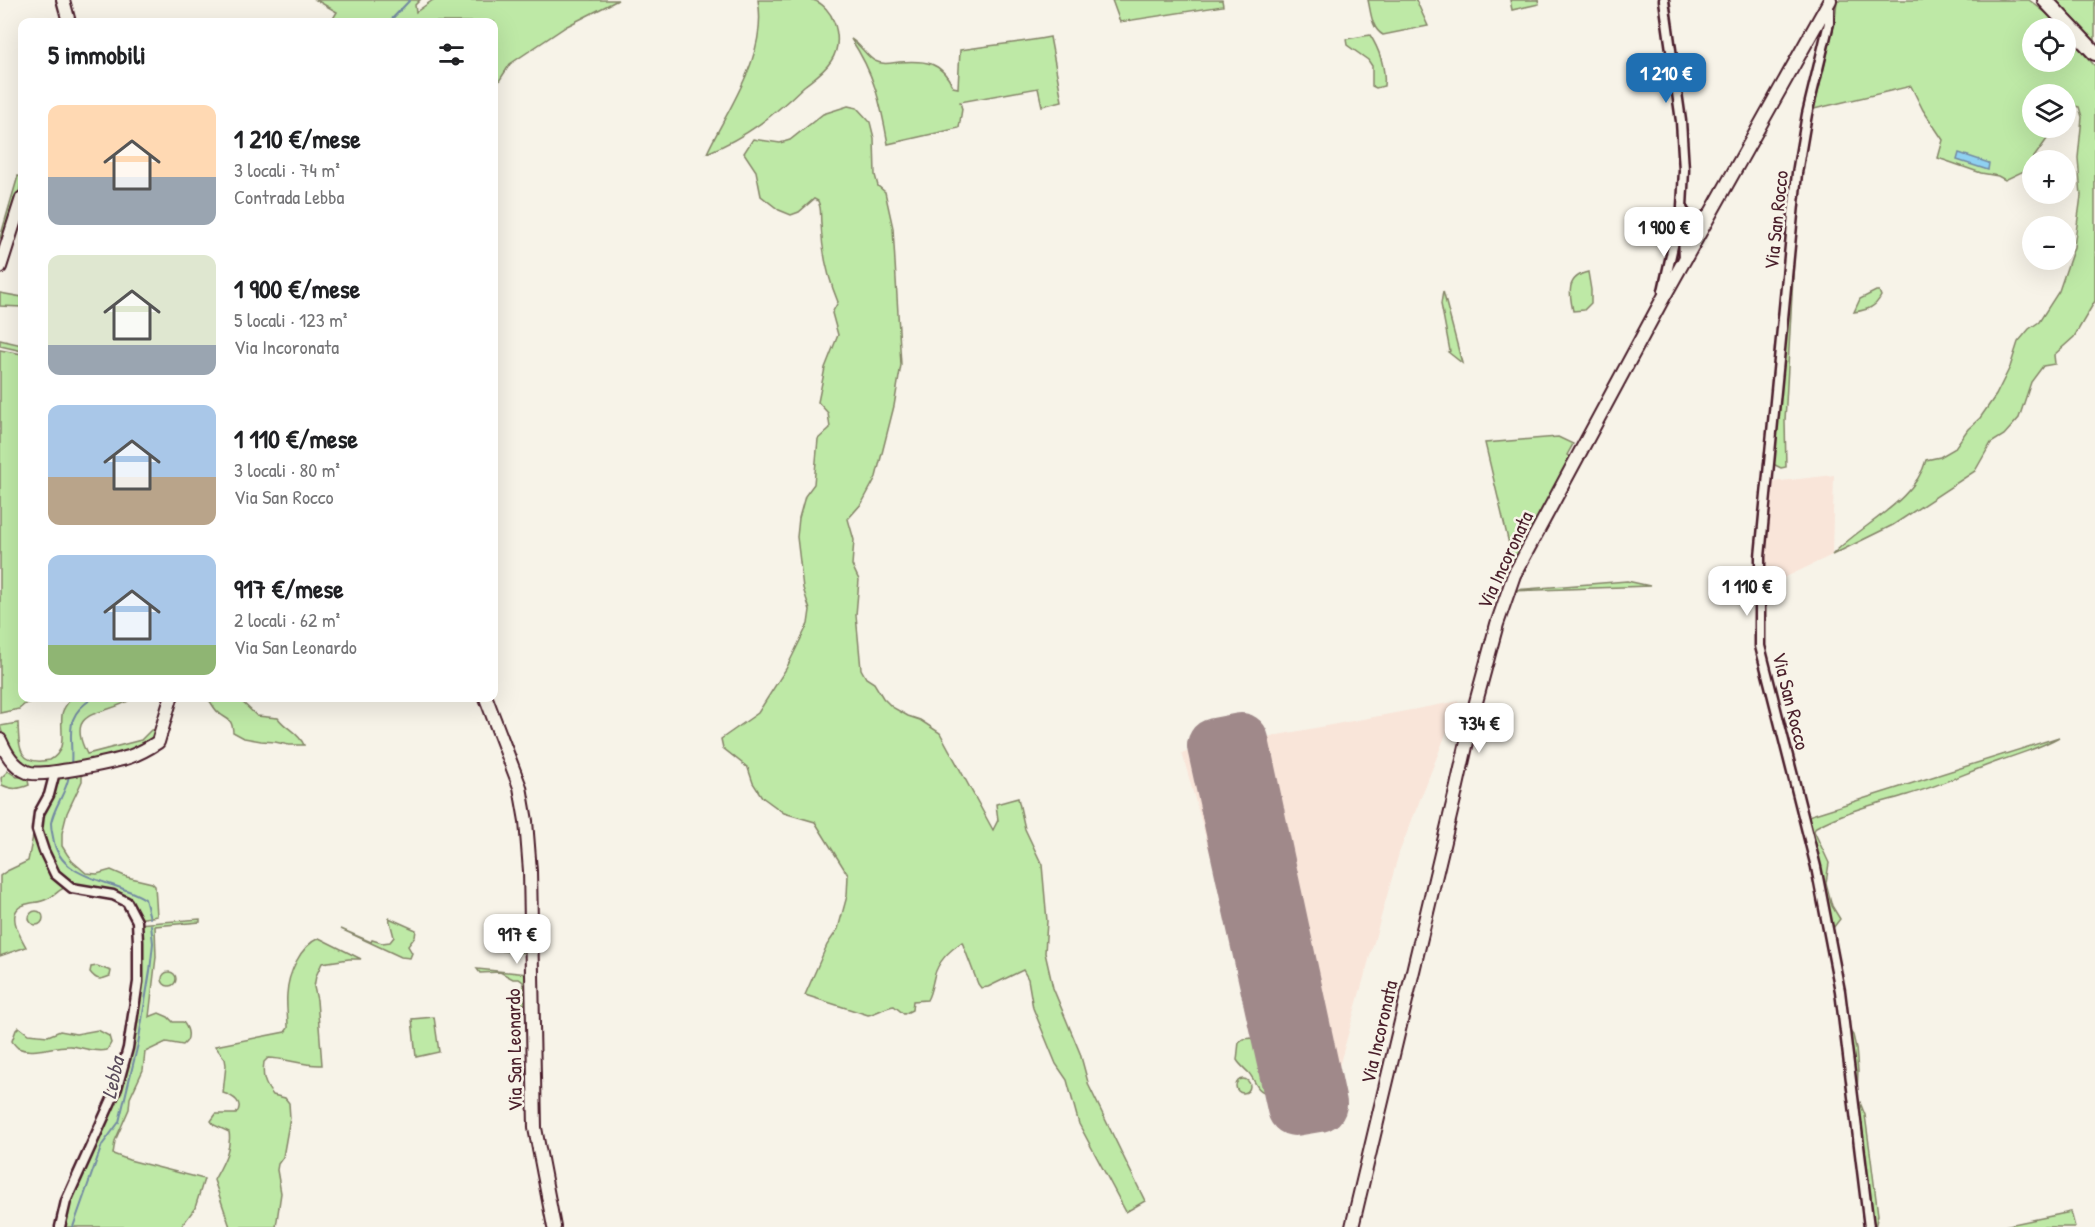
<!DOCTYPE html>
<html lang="it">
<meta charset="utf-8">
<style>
:root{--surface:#fff;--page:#f2f2f2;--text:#202124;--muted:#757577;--accent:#1f6fb2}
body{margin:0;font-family:"Patrick Hand",sans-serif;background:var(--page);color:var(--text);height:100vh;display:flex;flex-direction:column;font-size:22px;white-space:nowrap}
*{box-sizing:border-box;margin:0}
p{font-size:20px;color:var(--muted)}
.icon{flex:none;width:33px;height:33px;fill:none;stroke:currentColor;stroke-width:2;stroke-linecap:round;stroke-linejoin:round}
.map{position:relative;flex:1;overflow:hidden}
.details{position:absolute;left:18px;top:18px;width:480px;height:684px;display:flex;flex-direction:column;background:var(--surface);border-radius:12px;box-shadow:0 6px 24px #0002}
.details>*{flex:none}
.buttons{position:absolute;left:2022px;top:18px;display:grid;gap:12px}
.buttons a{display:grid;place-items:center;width:54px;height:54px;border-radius:50%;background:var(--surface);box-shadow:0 6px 24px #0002;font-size:30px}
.price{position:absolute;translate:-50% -51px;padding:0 14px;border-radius:12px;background:#fff;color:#222;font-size:20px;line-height:39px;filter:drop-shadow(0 2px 3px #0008)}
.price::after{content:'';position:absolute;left:50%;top:36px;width:18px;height:14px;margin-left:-9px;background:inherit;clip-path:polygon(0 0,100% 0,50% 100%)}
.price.current{background:var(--accent);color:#fff}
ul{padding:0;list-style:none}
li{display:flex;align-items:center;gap:18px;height:150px;padding:0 30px}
li span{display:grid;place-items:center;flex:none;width:168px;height:120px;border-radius:12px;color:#555}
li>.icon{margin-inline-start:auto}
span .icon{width:72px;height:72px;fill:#fffc;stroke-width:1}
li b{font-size:26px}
h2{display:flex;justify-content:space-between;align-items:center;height:72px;padding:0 30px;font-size:26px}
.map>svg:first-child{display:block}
.built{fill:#f9e5d9}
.green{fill:#bee9a6;stroke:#848468;stroke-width:1.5}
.water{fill:#8fd1f1;stroke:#738aa2;stroke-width:1.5}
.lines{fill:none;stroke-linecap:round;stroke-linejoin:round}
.stream{stroke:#738aa2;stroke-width:2}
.runway{stroke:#a0898a;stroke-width:56}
.street-casing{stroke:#4a1f2b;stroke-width:13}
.secondary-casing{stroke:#4a1f2b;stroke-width:16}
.primary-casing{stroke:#4a1f2b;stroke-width:18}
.street{stroke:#f7f3e8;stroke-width:8}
.secondary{stroke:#f7f3e8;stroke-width:12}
.primary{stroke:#f7f3e8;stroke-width:14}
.labels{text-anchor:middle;stroke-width:5;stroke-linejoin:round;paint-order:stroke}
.street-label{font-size:20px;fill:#4a1f2b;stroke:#f7f3e8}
.water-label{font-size:21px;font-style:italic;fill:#5b4c5c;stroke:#f7f3e8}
</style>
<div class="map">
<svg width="2095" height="1227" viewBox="0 0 2095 1227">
<rect width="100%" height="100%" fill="#f7f3e8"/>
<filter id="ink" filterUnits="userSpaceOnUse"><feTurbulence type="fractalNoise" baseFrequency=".0167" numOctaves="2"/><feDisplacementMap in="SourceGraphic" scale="12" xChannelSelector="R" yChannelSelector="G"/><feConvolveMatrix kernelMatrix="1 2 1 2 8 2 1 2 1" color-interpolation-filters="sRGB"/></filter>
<g filter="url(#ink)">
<g class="built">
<polygon points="1834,475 1832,555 1763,588 1765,534 1772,482"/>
<polygon points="1459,701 1399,853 1322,1127 1280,1101 1182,753"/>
</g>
<g class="green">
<polygon points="316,0 420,0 415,5 416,12 433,0 618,0 567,26 510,64 494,89 494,22 331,22 337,12"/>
<path d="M 758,0 C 770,0 803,0 813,0 C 823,3 831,13 834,22 C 839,36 839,49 831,61 C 824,72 814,78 804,86 C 773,116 748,136 707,153 C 729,106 768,55 758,0 Z"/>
<polygon points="1112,0 1222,0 1223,6 1120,22"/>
<path d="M 1368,0 L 1416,0 L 1428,26 L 1383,35 C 1371,28 1371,12 1368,0 Z"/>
<polygon points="1510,0 1538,0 1539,4 1512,10"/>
<path d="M 1837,0 L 2029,0 L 2050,16 L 2061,28 L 2032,28 L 2032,62 L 2066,62 L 2066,34 L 2095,66 L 2095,301 L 2074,337 L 2054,355 L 2055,364 L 2043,366 L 2031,382 L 2019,418 L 2004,435 L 1991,443 L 1975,471 L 1893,525 L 1832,555 C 1860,525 1915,502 1926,460 L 1940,457 L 1954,449 L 1968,429 L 1980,418 L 1996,395 L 2010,367 L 2018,342 L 2029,329 L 2039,322 L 2059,291 L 2074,247 L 2081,196 L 2078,158 L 2082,117 L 2079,107 L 2070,105 L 2066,110 L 2066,94 L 2032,94 L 2032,128 L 2055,128 L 2024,171 L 2005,180 L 1998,176 L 1981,173 L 1938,158 L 1943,140 L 1923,110 L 1911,86 L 1814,109 L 1835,21 Z"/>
<polygon points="2056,0 2095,0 2095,41"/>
<path d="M 1370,35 C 1379,49 1386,68 1384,86 L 1376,88 L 1372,86 L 1372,66 L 1368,60 L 1347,45 L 1346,39 Z"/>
<path d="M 1050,37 L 1062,101 L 1042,106 L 1038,88 L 960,102 L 962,109 L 959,128 L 888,144 C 881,104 874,73 851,39 C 861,45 866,56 875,61 C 883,65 891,63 899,62 C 925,60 941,61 953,87 L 958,88 L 960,50 C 990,45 1020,43 1050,37 Z"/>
<path d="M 848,106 L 857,108 L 870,122 L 874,138 L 875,175 L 878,186 L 885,192 L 893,228 L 901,365 L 894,406 L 876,477 L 862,503 L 848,519 L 854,540 L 852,565 L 859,580 L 856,615 L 861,669 L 866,678 L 874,683 L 883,698 L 892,707 L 908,716 L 920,720 L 940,733 L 993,830 L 998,820 L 996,804 L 1018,798 L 1025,829 L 1042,865 L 1047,921 L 1045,953 L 1053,988 L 1080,1053 L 1089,1086 L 1145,1201 L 1126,1212 L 1079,1124 L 1067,1080 L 1056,1064 L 1033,1008 L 1028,979 L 1023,970 L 988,987 L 981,988 L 978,984 L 962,942 C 949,951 938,961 934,977 C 932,985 931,993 927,1000 L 913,1001 L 912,1010 L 904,1014 L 894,1006 C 885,1007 877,1013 868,1015 L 805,995 L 827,945 L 838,929 L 847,896 L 848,875 L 815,822 L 784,813 L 762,797 L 753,783 L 748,768 L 723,748 L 721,739 L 758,713 L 786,669 L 808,624 L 810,610 L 803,588 L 800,562 L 797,537 L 799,518 L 805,496 L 814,484 L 818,439 L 830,428 L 828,413 L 818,402 L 825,368 L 838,335 L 832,313 L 838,302 C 828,278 822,250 821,224 C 820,214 822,210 818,201 L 814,199 L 799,212 L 791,215 L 779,210 L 761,196 L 756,171 L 744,153 L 753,139 L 780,143 L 790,140 L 823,114 Z"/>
<polygon points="18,176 22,177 18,199 4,238 0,238"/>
<polygon points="1794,259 1785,421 1786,467 1781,468 1773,464"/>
<path d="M 1588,272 L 1591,290 L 1591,303 L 1584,310 L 1573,311 C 1569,293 1566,277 1588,272 Z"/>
<polygon points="1443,291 1462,363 1448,352 1450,351 1441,304"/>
<path d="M 1876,291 L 1879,291 L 1881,296 C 1875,308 1867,310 1854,312 L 1860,299 Z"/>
<polygon points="0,293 22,297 22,307 0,306"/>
<polygon points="0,340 22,345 22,351 0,346"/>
<polygon points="0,350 22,354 22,434 21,437 22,449 22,698 42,698 25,704 19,709 0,713"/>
<polygon points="1558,437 1573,444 1567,455 1572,458 1514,565 1485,443"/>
<polygon points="1627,581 1650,586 1512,591 1513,590"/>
<path d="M 71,698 L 132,698 C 110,717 62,705 87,754 L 141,740 L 151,730 L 159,730 L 161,733 L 133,753 L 44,770 C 16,767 7,752 0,726 L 18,723 C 19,749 19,766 50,760 C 68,750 60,732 62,715 C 62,709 68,703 71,698 Z"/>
<path d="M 213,698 L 238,698 L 257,716 L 278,718 C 286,729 298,732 304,745 L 289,745 L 275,742 L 261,741 L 244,738 L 233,732 C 232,716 225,720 218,712 C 214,709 212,703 208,699 Z"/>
<path d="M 2059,737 C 2038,749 2021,753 1999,761 C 1968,772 1939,786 1907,795 C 1876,804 1845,811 1816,827 L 1814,831 L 1829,863 L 1826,883 L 1832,906 L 1840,919 L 1830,932 L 1805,817 Z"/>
<polygon points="82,769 82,781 67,813 62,833 62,846 67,854 72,861 86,873 97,874 111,870 127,877 152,883 155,886 157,916 138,919 129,903 66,881 51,863 41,836 41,814 57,784 60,773"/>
<path d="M 8,771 L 17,777 L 27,776 L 29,785 C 19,789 12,790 2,785 L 1,778 Z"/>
<path d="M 35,826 L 43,853 L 67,887 C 60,888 55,896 47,899 C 40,903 31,902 24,905 C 5,911 20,936 26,947 L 0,956 L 0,876 L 7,871 L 28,861 Z"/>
<circle cx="36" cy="918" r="7"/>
<polygon points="389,918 416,930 415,937 408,946 412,953 410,958 401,957 341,929 371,942 372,940 382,943 390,942 394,937"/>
<path d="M 200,919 L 200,922 L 155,926 L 156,957 L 149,1017 L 159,1013 L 168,1017 L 173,1022 L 183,1022 C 189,1029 191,1039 183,1045 L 166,1042 L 145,1052 L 143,1070 L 130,1098 L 129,1109 L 115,1141 L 113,1154 L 129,1160 L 204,1179 L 195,1208 L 181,1227 L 61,1227 L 65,1209 L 101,1129 L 123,1056 L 123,1048 L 132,1032 L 138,924 Z"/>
<polygon points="506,932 527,936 527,953 503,951"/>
<path d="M 319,938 L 361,959 L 349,959 L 322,963 L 316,976 L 314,987 L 317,1000 L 322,1065 C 303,1066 286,1058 268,1058 L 264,1062 C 262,1076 264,1084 273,1095 L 285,1098 L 289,1103 L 290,1118 L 283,1157 L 278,1164 L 277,1170 L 281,1193 L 276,1227 L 230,1227 L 214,1180 C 222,1165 232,1149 229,1132 L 214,1125 L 211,1121 L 216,1114 L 236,1114 C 245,1103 233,1096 223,1093 L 226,1065 L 225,1059 L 215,1046 L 285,1032 L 288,1028 C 288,1017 286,1005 287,994 C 288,974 300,946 319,938 Z"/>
<path d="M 97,966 L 111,971 L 110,976 C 100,980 97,981 90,972 L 91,967 Z"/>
<path d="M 477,969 L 528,974 L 529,1006 C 510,1000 524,994 523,982 L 519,979 L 513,979 L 500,972 L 480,973 Z"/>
<circle cx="169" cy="979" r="7"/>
<polygon points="434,1017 439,1052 416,1057 412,1019"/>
<path d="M 19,1027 L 28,1034 L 48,1036 L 60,1031 L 76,1034 L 98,1030 L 109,1036 L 111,1043 L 107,1050 C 95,1053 83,1047 70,1046 C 54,1045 33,1055 18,1048 C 17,1047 12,1042 12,1041 L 16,1030 Z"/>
<polygon points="1847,1028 1853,1035 1856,1048 1858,1071 1857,1095 1865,1115 1871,1159 1878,1215 1875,1227 1872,1227"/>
<path d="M 1253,1038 C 1259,1046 1257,1054 1261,1062 C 1265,1071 1274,1078 1274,1089 L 1269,1093 C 1255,1092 1256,1080 1248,1072 C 1244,1068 1240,1065 1237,1060 L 1239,1042 L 1243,1039 Z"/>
<circle cx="1243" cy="1086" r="7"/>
<polygon points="2071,1212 2075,1227 1999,1227"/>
</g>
<polygon class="water" points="1959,153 1989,163 1988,170 1957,160"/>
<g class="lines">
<g class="stream">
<polyline points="389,22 410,0"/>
<path d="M 71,766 C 74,735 61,718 93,698"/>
<path d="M 69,775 C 67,792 54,806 51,823 C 51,827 52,833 53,837 C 59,882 115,879 145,899 L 150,918"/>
<polyline points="73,1227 102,1145 119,1122 138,1044 150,971 153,943 151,925"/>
</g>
<polygon class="runway" points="1241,741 1319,1104 1295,1108 1215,746"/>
<defs>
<g id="street">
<polyline points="1664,0 1681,121 1684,170 1682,207 1684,259"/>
<polyline points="1829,4 1829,23 1807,114 1797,173 1760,557 1760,646 1816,867 1840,991 1869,1227"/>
<polyline points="1683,210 1690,220 1696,221 1709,214"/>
<polyline points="1663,291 1679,219"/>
<polyline points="55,772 49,795 39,813 37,830 44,851 55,874 72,888 113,895 127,902 137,921 138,942 138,982 128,1048 117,1088 66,1201 60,1227"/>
</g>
<g id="secondary">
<polyline points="63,0 69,22"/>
<polyline points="0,267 22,198"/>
<polyline points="486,698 520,787 526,821 530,871 535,1128 554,1227"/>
<path d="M 0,740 C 6,753 13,766 27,772 C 40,778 113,762 129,757 C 140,753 149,748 158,742 L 171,698"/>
<polyline points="1352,1227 1455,795 1476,702 1497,624 1514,575 1661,302 1830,0"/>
</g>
<polyline id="primary" points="2045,0 2095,53"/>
</defs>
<use href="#street" class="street-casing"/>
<use href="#secondary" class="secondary-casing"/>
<use href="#primary" class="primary-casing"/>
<use href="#street" class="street"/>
<use href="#secondary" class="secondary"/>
<use href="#primary" class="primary"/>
</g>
</g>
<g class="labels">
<g class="street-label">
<text transform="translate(1776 220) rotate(-84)" y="7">Via San Rocco</text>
<text transform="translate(1505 560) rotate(-65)" y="7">Via Incoronata</text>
<text transform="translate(1791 701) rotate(76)" y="7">Via San Rocco</text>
<text transform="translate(1379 1032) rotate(-77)" y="7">Via Incoronata</text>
<text transform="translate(514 1050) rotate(-91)" y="7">Via San Leonardo</text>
</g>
<g class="water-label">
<text transform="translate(113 1078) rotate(-78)" y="7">Lebba</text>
</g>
</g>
</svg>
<div class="buttons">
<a><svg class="icon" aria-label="locate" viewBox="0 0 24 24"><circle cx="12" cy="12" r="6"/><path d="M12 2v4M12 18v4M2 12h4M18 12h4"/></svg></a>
<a><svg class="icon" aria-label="layers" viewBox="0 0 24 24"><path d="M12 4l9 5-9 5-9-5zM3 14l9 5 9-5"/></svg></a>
<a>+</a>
<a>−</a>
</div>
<b class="price current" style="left:1666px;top:104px">1 210 €</b>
<b class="price" style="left:1664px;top:258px">1 900 €</b>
<b class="price" style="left:1747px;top:617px">1 110 €</b>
<b class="price" style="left:1479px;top:754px">734 €</b>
<b class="price" style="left:517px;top:965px">917 €</b>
<section class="details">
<h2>5 immobili<svg class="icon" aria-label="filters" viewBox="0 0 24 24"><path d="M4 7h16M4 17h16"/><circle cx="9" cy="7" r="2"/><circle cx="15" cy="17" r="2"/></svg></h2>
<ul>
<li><span style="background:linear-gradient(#ffd9b3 60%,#9aa5b1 0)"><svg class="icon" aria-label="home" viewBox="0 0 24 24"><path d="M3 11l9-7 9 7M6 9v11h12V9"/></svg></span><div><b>1 210 €/mese</b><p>3 locali · 74 m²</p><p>Contrada Lebba</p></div></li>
<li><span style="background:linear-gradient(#dfe7d0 75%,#9aa5b1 0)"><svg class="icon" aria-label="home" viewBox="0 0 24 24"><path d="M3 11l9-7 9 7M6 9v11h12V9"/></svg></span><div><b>1 900 €/mese</b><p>5 locali · 123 m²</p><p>Via Incoronata</p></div></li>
<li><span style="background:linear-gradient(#a9c7e8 60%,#b9a48a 0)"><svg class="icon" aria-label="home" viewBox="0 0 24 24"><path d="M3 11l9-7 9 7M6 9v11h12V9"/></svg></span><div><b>1 110 €/mese</b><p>3 locali · 80 m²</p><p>Via San Rocco</p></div></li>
<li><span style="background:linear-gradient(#a9c7e8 75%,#8fb573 0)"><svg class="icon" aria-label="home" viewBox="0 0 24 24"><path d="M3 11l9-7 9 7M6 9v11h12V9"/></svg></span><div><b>917 €/mese</b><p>2 locali · 62 m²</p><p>Via San Leonardo</p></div></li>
</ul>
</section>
</div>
